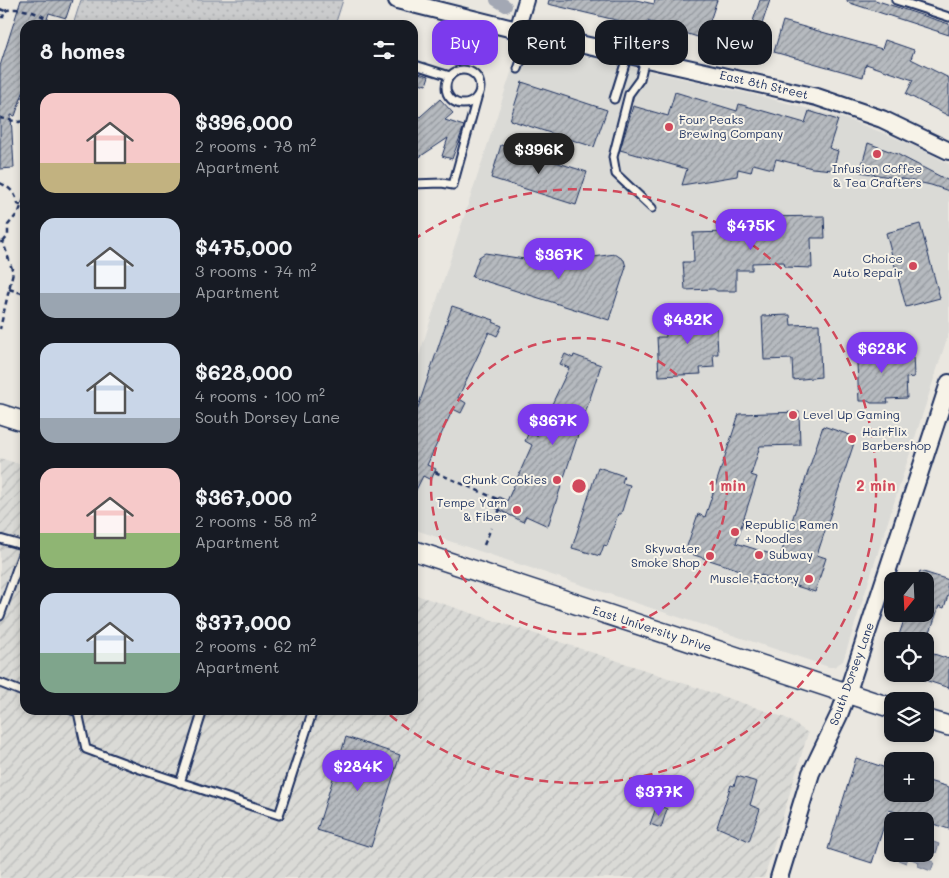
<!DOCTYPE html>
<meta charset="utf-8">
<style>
:root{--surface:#171b24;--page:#242831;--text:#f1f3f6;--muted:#9ea1a6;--accent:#7c3aed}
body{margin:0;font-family:Mali,sans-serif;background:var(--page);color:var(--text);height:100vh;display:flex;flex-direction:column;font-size:19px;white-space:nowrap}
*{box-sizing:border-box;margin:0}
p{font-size:16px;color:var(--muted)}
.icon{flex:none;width:28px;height:28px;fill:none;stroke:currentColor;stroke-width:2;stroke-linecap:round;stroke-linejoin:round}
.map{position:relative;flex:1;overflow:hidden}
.details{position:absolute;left:20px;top:20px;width:398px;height:695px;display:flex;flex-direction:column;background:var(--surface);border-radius:15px;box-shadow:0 2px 8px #0003}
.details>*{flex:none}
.hud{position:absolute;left:432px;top:20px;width:441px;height:45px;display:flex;gap:10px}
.needle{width:32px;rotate:198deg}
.buttons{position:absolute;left:884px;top:572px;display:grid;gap:10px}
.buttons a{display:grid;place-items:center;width:50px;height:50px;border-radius:10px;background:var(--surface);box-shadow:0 2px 8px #0003;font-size:25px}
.price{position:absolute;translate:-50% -42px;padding:0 11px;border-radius:18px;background:var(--accent);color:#fff;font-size:16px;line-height:32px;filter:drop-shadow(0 1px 2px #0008)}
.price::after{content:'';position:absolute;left:50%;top:30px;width:15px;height:11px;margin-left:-8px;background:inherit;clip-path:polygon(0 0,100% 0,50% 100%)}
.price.current{background:#222;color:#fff}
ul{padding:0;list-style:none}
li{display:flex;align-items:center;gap:15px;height:125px;padding:0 20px}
li span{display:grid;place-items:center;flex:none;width:140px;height:100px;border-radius:15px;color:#555}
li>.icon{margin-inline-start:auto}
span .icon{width:60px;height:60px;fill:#fffc;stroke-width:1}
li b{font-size:21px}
h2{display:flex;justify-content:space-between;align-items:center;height:60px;padding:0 20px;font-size:21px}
.pill{padding:0 18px;border-radius:15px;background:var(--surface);box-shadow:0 2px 8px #0003;font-size:18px;line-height:45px}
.pill.current{background:var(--accent);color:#fff}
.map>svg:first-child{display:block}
.built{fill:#dadad6}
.industrial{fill:url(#industrial-furrows)}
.green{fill:url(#green-dots);stroke:#737e96}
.water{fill:#a3a8b4;stroke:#6d7892}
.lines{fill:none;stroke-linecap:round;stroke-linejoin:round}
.canal{stroke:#a3a8b4;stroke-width:12}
.building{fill:url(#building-hatch);stroke:#1b2f5e}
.service-casing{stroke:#1b2f5e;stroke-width:11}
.minor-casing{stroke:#1b2f5e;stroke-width:18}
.tertiary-casing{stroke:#1b2f5e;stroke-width:20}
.secondary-casing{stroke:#1b2f5e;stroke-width:22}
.path{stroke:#1b2f5e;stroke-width:2.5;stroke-dasharray:5 4;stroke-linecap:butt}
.service{stroke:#f7f3e8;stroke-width:7}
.minor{stroke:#f7f3e8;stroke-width:14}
.tertiary{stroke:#f7f3e8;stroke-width:16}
.secondary{stroke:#f7f3e8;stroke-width:19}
.ring{fill:none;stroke:#d1495b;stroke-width:2.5;stroke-dasharray:9 6}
.poi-dot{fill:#d1495b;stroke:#f7f3e8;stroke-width:2}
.labels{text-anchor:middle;stroke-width:4;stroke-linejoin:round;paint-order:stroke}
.street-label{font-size:12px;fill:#1b2f5e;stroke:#f7f3e8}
.poi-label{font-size:12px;fill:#1b2f5e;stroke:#f7f3e8;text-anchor:start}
.centre{fill:#d1495b;stroke:#f7f3e8;stroke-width:2.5}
.ring-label{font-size:15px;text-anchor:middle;font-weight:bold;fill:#d1495b;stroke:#f7f3e8;stroke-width:4;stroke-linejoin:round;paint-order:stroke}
</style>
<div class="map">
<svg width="949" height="878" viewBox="0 0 949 878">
<defs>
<pattern id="industrial-furrows" width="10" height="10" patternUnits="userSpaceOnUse" patternTransform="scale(1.25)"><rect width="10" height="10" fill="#dadad6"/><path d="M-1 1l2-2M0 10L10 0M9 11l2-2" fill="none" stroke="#babbba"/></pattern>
<pattern id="green-dots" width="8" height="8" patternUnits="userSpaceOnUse" patternTransform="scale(1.25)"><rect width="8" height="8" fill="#cbcccd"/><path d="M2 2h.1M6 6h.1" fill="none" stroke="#aeb0b2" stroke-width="1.8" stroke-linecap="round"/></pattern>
<pattern id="building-hatch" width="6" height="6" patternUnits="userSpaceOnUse" patternTransform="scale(1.25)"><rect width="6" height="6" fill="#b6babf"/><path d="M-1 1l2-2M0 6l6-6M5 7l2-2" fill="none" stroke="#93989e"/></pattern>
</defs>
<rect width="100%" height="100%" fill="#eae7e0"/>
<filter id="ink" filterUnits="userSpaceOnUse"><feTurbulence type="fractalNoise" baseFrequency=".02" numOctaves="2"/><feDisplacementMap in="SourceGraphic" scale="10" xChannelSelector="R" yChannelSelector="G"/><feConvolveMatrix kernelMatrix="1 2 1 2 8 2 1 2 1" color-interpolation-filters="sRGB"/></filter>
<g filter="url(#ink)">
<polygon class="built" points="521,42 764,97 817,111 849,120 886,134 919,148 949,164 949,332 843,661 834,667 829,667 413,529 413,374"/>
<polygon class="industrial" points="0,458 25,466 25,710 412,710 413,594 618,661 786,718 808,733 764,878 0,878"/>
<polygon class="green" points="81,0 343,0 335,25 73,25"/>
<polygon class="water" points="931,841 939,844 936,853 931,852 929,860 934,862 931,871 918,866 919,862 908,858 906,863 893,858 894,854 925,854 925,845 929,846"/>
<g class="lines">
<polyline class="canal" points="496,0 506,6"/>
</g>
<g class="building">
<polygon points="21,0 72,0 66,18 49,13 45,25 25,25 25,87 15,116 11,115 14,168 0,169 0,66"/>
<polygon points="549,0 636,0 654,4 655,0 717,0 704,39 647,21 645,27 582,12 548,4"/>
<polygon points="760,0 770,0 753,51 744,48"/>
<polygon points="847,0 875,0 949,24 949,35 847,2"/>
<polygon points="783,21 882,49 885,40 914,50 911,59 949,78 949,116 906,94 913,80 866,64 863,77 774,52"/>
<polygon points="412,71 429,76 426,85 412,81"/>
<polygon points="522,82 607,110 594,147 510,120"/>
<polygon points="675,92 737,111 739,104 805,123 809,111 838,120 829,148 838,151 833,170 812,168 776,159 773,169 753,164 751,172 738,169 737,176 682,185 687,169 620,150 633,106 668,116"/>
<polygon points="440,99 453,113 445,120 464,126 452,159 442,156 448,138 412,162 412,124"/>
<polygon points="868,143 897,154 949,181 949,191 931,185 908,180 860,172"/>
<polygon points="501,145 587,172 576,205 491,178"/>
<polygon points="824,216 825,238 811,238 812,268 785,267 784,262 752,263 752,270 736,270 736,291 717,291 714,289 685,290 683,262 694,262 693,233 760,231 760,217"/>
<polygon points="920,224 940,298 906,307 886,233"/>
<polygon points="485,253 551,263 615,254 624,260 626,267 609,320 472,277 479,257"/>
<polygon points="452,306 494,320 493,322 502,326 497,336 489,332 458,398 466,403 461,413 453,409 427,465 436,469 431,480 423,476 412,498 412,425"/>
<polygon points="716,314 718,354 713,354 714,367 700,368 701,374 659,376 657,337 666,337 665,317"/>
<polygon points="790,315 791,325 819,324 821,377 793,380 792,359 764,360 762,316"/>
<polygon points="885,345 885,355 913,354 914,377 906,378 907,398 887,399 888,403 871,403 868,401 859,401 856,346"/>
<polygon points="565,354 573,358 574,355 601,365 548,526 526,516 523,522 494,507 499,497 507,501 532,445 525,441 529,432 537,436 569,368 560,364"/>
<polygon points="799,412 800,445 760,446 751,475 757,477 736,543 780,557 823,426 856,437 817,555 826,558 815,592 761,575 758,584 737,577 740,570 685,552 698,514 705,517 739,414"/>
<polygon points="598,467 624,476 622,483 630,485 621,514 618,514 607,546 604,545 600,556 572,548"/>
<polygon points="920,571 949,580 947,587 949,592 944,608 939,606 927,641 897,641 906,614 925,614 925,581 916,581"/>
<polygon points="925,651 949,659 949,688 925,680"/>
<polygon points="346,737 400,755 371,847 317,830"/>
<polygon points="856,758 892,770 892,794 925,794 925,780 949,787 949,829 889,810 872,863 828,849"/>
<polygon points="737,776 757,782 750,805 760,809 749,841 717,827 731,785 734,786"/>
<polygon points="657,805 667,809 661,828 650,824"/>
</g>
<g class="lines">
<defs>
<g id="service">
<polyline points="896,0 949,17"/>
<polyline points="645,58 640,79 629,94 613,157 616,174 652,208"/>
<polyline points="412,64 450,76"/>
<polyline points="518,69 531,33"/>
<circle cx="463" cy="87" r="17"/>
<polyline points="614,99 628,54"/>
<polyline points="412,184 442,183 453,185 477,98"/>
<polyline points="0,539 25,546 0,616"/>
<polyline points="0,683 25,693"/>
<polyline points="72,710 78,712 86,749 140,769 279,815 313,710"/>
<polyline points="180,783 203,710"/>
</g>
<polyline id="minor" points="517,30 526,0"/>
<g id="tertiary">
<polyline points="397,0 517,30 817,97 882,119 949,151"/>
<polyline points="779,878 811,773 839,715 847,694 949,383"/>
</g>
<g id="secondary">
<polyline points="0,414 25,422"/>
<polyline points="412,550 892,708"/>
<polyline points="925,719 949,726"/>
</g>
</defs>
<use href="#service" class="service-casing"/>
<use href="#minor" class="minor-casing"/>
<use href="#tertiary" class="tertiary-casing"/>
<use href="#secondary" class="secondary-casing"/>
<g class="path">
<polyline points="0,9 5,11 3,17 0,17"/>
<path d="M 5,11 C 18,5 45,14 54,25"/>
<polyline points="0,118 19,122 25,120"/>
<path d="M 0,183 C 10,188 15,192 18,204 L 25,207"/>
<polyline points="0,242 3,242 13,272 0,329"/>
<polyline points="3,242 8,236 8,225 19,212 25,196"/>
<polyline points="9,289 25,294"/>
<polyline points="435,472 497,499 494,507 500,510 498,513"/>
<polyline points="484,545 491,528"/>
</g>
<use href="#service" class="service"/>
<use href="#minor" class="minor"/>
<use href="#tertiary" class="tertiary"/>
<use href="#secondary" class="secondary"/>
</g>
</g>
<g class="ring">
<circle cx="579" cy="486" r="148"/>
<path d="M413 240A297 297 0 1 1 384 710"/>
</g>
<g class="poi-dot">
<circle cx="669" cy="127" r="5"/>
<circle cx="877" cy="154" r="5"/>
<circle cx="913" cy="266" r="5"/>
<circle cx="793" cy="415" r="5"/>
<circle cx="852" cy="439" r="5"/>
<circle cx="557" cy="480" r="5"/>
<circle cx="517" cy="510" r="5"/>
<circle cx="735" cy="532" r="5"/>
<circle cx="759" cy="555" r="5"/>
<circle cx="710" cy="556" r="5"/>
<circle cx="809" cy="579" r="5"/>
</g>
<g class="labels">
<g class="street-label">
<text transform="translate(764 85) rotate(13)" y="4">East 8th Street</text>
<text transform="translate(652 629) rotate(18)" y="4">East University Drive</text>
<text transform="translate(852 674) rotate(-70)" y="4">South Dorsey Lane</text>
</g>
<g class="poi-label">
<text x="679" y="124">Four Peaks<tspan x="679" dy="14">Brewing Company</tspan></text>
<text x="877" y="173" text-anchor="middle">Infusion Coffee<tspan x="877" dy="14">&amp; Tea Crafters</tspan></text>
<text x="903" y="263" text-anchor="end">Choice<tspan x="903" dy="14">Auto Repair</tspan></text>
<text x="803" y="419">Level Up Gaming</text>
<text x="862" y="436">HairFlix<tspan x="862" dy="14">Barbershop</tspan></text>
<text x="547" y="484" text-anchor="end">Chunk Cookies</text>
<text x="507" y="507" text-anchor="end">Tempe Yarn<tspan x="507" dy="14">&amp; Fiber</tspan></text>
<text x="745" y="529">Republic Ramen<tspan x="745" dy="14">+ Noodles</tspan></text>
<text x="700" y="553" text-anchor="end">Skywater<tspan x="700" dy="14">Smoke Shop</tspan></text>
<text x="769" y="559">Subway</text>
<text x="799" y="583" text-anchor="end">Muscle Factory</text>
</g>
</g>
<circle cx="579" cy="486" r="8" class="centre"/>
<g class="ring-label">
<text x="727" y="491">1 min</text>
<text x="876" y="491">2 min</text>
</g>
</svg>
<div class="buttons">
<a><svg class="needle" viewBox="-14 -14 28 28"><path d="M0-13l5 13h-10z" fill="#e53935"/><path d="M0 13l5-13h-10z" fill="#9ea1a6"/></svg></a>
<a><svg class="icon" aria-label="locate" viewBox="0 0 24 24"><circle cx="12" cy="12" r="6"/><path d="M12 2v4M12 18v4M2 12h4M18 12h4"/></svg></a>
<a><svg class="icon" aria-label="layers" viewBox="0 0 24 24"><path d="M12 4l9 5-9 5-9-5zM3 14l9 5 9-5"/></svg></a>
<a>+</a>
<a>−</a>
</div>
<b class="price current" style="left:539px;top:175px">$396K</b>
<b class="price" style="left:751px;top:251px">$475K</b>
<b class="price" style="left:559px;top:280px">$367K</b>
<b class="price" style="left:688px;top:345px">$482K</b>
<b class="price" style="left:882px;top:374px">$628K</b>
<b class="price" style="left:553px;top:446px">$367K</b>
<b class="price" style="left:358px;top:792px">$284K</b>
<b class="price" style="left:659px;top:817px">$377K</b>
<div class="hud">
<a class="pill current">Buy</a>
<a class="pill">Rent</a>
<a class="pill">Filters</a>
<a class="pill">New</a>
</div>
<section class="details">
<h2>8 homes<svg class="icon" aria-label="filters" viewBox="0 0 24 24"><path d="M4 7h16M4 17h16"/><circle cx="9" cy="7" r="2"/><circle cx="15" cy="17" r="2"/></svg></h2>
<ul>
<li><span style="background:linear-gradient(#f6c9c9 70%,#c2b280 0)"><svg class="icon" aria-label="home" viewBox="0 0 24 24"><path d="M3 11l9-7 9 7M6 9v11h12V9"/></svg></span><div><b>$396,000</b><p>2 rooms · 78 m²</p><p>Apartment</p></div></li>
<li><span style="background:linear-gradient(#c9d6e8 75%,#9aa5b1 0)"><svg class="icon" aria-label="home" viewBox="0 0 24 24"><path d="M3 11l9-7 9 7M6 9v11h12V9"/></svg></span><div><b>$475,000</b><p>3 rooms · 74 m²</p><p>Apartment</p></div></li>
<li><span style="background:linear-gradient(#c9d6e8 75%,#9aa5b1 0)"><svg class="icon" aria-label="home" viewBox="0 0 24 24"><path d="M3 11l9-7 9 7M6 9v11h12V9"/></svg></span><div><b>$628,000</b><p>4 rooms · 100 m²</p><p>South Dorsey Lane</p></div></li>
<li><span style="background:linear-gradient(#f6c9c9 65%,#8fb573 0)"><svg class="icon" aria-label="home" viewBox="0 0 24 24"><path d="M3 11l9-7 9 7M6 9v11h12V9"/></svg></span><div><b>$367,000</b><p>2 rooms · 58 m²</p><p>Apartment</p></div></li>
<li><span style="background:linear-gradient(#c9d6e8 60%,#7fa58c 0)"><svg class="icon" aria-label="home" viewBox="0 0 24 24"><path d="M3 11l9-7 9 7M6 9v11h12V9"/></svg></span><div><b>$377,000</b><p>2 rooms · 62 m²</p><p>Apartment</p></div></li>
</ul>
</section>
</div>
